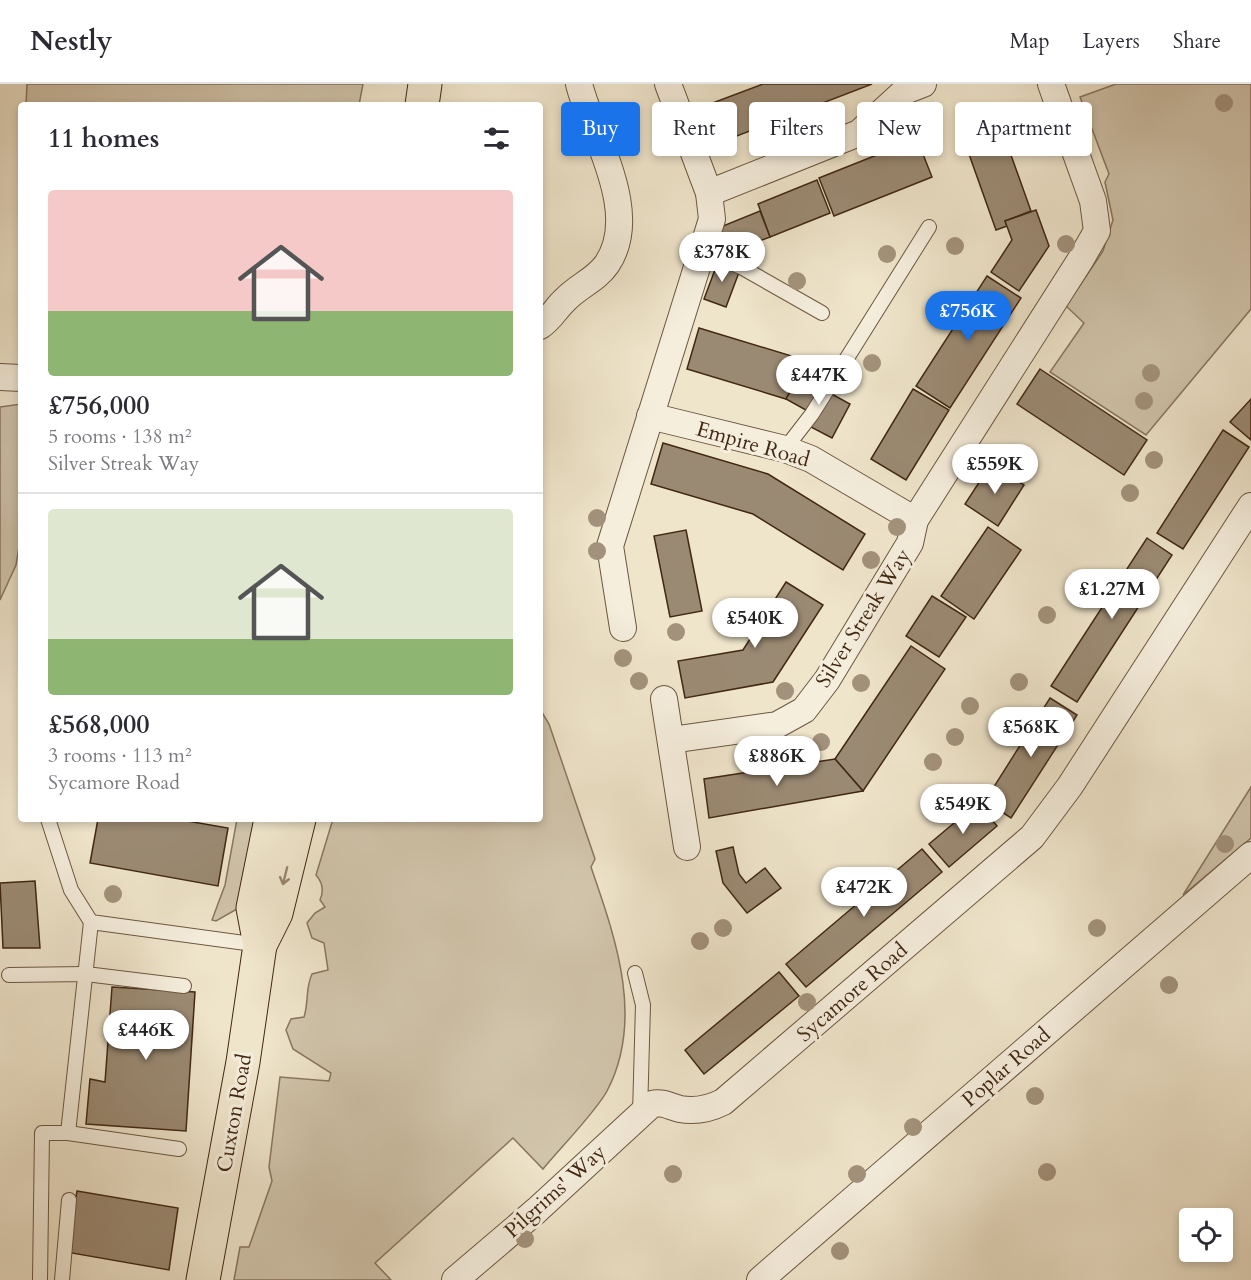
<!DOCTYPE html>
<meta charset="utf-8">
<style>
:root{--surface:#fff;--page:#f2f2f3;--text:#2b2b33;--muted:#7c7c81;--line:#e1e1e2;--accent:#1a73e8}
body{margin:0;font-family:Cardo,serif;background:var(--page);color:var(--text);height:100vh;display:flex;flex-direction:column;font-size:22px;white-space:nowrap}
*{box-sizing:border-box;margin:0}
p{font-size:20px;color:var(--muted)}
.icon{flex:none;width:33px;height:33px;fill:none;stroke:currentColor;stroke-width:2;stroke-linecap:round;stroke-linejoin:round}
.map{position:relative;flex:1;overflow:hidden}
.drawer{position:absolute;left:18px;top:18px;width:525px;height:720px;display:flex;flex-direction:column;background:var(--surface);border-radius:6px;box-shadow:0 3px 9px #0003}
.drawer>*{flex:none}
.guide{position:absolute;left:561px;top:18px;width:570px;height:54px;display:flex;gap:12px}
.tools{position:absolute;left:1179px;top:1124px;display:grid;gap:12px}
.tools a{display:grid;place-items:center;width:54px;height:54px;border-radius:6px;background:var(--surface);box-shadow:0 3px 9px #0003;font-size:30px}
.price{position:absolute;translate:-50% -51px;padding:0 14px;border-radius:21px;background:#fff;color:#222;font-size:20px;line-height:39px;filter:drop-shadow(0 2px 3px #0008)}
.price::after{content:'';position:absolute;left:50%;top:36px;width:18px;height:14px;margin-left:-9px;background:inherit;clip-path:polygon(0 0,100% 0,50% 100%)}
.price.selected{background:var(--accent);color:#fff}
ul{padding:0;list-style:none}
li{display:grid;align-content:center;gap:12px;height:318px;padding:0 30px}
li+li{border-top:2px solid var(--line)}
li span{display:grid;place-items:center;height:186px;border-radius:6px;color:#555}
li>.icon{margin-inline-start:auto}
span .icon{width:108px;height:108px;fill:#fffc;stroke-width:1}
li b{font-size:26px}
h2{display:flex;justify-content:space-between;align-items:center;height:72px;padding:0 30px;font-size:26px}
.tag{padding:0 21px;border-radius:6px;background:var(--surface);box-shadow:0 3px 9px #0003;font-size:21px;line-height:54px}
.tag.selected{background:var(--accent);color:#fff}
header{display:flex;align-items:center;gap:36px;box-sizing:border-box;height:84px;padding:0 30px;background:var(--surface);border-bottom:2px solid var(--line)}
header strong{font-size:28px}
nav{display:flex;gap:33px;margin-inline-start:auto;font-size:21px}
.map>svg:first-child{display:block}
.green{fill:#d1c5ac;stroke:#897660;stroke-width:1.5}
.building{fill:#9b8a73;stroke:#412813;stroke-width:1.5}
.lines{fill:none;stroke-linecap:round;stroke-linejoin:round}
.service-casing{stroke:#6c5741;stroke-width:16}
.minor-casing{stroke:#6c5741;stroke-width:28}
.primary-casing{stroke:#412813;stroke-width:35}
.service{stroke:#f5eedd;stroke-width:14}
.minor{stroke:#f5eedd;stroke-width:26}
.primary{stroke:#efe5cb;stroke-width:33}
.tree{fill:#a3927b}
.oneway{stroke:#98866f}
.labels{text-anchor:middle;stroke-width:6;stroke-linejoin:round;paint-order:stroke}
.street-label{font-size:21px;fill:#412813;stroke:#f5eedd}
</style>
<header>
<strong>Nestly</strong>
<nav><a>Map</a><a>Layers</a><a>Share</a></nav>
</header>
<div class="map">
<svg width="1251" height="1196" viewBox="0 0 1251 1196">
<rect width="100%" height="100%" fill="#efe5cb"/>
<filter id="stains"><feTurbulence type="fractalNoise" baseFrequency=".00333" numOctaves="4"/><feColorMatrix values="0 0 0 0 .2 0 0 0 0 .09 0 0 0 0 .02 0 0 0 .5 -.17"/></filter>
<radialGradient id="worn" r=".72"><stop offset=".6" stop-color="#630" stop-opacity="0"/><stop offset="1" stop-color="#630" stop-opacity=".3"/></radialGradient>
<g class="green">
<polygon points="27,0 363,0 359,21 26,21"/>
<polygon points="1116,0 1251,0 1251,225 1146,351 1050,288 1084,239 1066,222 1103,167 1113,136 1105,98 1109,90 1080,13"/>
<polygon points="21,320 21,450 16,481 0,516 0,323"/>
<path d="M 540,625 L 549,640 L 595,775 L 591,783 C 615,853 645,935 607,1007 C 595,1029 560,1064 543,1085 L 513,1054 L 375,1179 L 391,1196 L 234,1196 L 240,1163 L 249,1163 L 272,1097 L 269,1083 L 280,993 L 329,997 L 331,989 L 293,965 L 286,946 L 291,935 L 304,933 C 309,918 305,905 312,890 L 328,886 L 324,859 L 312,854 L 307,839 L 315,829 L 325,823 L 320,816 C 324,807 323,799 316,791 L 333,735 L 540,735 Z"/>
<polygon points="1251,703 1251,754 1183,811"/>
<polygon points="237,735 257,735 244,821 216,837 212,836 225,801"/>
</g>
<g class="building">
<polygon points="763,0 872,0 708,63 694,26"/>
<polygon points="997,32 1031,127 1005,137 1007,142 996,146 960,45"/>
<polygon points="917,55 932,93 834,132 819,94"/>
<polygon points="817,96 830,129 770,153 758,120"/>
<polygon points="1036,126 1049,162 1019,207 991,188 1012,156 1005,137"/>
<polygon points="760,127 770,153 743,163 740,172 715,163 723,142"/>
<polygon points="719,175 741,183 726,223 704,215"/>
<polygon points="987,192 1021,214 950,324 916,302"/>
<polygon points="699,244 798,274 799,292 786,315 687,285"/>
<polygon points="1040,285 1147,356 1124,391 1017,320"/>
<polygon points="799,292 850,320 832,354 809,342 815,331 786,315"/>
<polygon points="913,305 949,326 906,396 871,375"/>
<polygon points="1251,315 1251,356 1230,338"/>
<polygon points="1223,346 1249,363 1183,465 1157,449"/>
<polygon points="663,359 768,390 865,450 843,486 753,430 651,400"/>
<polygon points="991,380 1024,401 998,442 965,420"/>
<polygon points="988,443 1021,466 974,535 941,512"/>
<polygon points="686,446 702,527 670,533 654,452"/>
<polygon points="1147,454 1172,471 1077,618 1051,602"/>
<polygon points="786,498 823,521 773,598 685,614 678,577 743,566"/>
<polygon points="932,512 966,533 939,573 906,552"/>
<polygon points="911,562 945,585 863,707 835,675"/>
<polygon points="1050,614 1077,631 1011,734 985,717"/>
<polygon points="835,675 863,707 709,734 704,695"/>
<polygon points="978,719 997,742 949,783 929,760"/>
<polygon points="98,735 176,735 228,744 218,802 90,779"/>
<polygon points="733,763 739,790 746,799 765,784 781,804 747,829 723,799 716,767"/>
<polygon points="922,765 942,788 806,903 786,880"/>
<polygon points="35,797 40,864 3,864 0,799"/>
<polygon points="779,888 799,912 704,990 685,966"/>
<polygon points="112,903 195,908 186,1047 86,1040 90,995 105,998"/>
<polygon points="77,1107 178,1124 169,1186 66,1168"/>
</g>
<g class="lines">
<defs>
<g id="service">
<polyline points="702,166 741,183 822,229"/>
<polyline points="785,365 812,330 929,143"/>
<polyline points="48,735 71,806 91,838 260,861"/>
<polyline points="91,838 68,1049 179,1065"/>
<polyline points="635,889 643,921 640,1030"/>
<polyline points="9,891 86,890 184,902"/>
<polyline points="40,1196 42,1049 68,1049"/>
<polyline points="62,1196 69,1116"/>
</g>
<g id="minor">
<polyline points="709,109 859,49 905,7 923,0"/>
<path d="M 540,242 C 552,234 555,225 565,216 C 578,202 596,196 607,180 C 642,128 592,52 579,0"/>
<polyline points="0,293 21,294"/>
<polyline points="650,332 785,365 811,375 915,436"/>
<polyline points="623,544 610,462 712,135 709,109 668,0"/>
<polyline points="664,615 687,763"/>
<polyline points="671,656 777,641 804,626 827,596 910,459 915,436 1081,175 1097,147 1093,117 1051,0"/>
<path d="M 455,1196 L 537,1126 L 652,1020 C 662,1017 671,1023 680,1025 C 696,1028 709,1025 723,1018 L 1032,753 L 1070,702 L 1251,422"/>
<polyline points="760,1196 1251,771"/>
</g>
<g id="primary">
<polyline points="422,21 425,0"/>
<polyline points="260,861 276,829 299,735"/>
<polyline points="203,1196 243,978 260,861 253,824 271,735"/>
</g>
</defs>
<use href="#service" class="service-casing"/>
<use href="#minor" class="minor-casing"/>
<use href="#primary" class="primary-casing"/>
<use href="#service" class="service"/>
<use href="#minor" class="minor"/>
<use href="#primary" class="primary"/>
</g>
<g class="tree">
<circle cx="1224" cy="19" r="9"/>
<circle cx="1066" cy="160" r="9"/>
<circle cx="955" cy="162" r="9"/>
<circle cx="887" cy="170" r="9"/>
<circle cx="797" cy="197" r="9"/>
<circle cx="872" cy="279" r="9"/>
<circle cx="1151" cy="289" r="9"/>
<circle cx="1144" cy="317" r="9"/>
<circle cx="1154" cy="376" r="9"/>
<circle cx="1130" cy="409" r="9"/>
<circle cx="597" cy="434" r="9"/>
<circle cx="897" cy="443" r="9"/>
<circle cx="597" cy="467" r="9"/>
<circle cx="871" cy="476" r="9"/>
<circle cx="1047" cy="531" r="9"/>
<circle cx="676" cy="548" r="9"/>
<circle cx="623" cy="574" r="9"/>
<circle cx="639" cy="597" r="9"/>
<circle cx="1019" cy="598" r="9"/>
<circle cx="861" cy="599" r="9"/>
<circle cx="785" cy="607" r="9"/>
<circle cx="970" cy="622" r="9"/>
<circle cx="955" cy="653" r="9"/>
<circle cx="821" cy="658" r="9"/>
<circle cx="750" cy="662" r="9"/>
<circle cx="933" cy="678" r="9"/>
<circle cx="1225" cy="760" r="9"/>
<circle cx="113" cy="810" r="9"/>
<circle cx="723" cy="844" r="9"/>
<circle cx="1097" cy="844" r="9"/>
<circle cx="700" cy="857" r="9"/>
<circle cx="1169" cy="901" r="9"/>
<circle cx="807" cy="918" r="9"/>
<circle cx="1035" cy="1012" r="9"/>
<circle cx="913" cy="1043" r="9"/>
<circle cx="1047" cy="1088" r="9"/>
<circle cx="673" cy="1090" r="9"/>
<circle cx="857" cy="1090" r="9"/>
<circle cx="525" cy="1155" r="9"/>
<circle cx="840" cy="1167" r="9"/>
</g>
<defs><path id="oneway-shaft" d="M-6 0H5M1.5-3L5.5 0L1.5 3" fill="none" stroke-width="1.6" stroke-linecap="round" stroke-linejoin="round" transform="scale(1.5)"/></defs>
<use class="oneway" href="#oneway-shaft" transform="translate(285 792) rotate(104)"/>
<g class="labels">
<g class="street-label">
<text transform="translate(753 360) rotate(16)" y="7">Empire Road</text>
<text transform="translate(863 534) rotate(-58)" y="7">Silver Streak Way</text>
<text transform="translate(852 908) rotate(-41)" y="7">Sycamore Road</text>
<text transform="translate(1006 983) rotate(-41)" y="7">Poplar Road</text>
<text transform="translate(234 1029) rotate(-80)" y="7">Cuxton Road</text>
<text transform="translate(555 1107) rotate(-42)" y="7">Pilgrims' Way</text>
</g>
</g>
<rect width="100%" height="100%" filter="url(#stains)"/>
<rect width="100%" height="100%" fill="url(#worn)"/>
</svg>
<div class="tools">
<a><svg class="icon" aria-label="locate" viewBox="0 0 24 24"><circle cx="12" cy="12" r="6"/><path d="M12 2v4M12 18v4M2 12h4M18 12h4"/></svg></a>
</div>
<b class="price" style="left:722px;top:199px">£378K</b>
<b class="price selected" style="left:968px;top:258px">£756K</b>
<b class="price" style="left:819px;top:322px">£447K</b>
<b class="price" style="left:995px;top:411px">£559K</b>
<b class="price" style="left:1112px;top:536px">£1.27M</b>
<b class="price" style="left:755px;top:565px">£540K</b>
<b class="price" style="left:1031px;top:674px">£568K</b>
<b class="price" style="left:777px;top:703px">£886K</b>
<b class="price" style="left:963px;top:751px">£549K</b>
<b class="price" style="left:864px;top:834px">£472K</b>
<b class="price" style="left:146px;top:977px">£446K</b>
<div class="guide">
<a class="tag selected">Buy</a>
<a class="tag">Rent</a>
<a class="tag">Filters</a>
<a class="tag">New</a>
<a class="tag">Apartment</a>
</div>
<section class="drawer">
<h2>11 homes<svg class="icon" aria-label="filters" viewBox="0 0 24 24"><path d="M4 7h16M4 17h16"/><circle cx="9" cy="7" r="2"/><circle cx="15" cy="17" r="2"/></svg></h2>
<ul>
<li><span style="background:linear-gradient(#f6c9c9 65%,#8fb573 0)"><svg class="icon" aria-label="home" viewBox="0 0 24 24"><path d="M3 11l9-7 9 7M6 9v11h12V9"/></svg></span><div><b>£756,000</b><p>5 rooms · 138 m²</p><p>Silver Streak Way</p></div></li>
<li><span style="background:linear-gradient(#dfe7d0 70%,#8fb573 0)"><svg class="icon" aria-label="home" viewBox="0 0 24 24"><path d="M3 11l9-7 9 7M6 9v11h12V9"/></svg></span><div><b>£568,000</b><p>3 rooms · 113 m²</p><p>Sycamore Road</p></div></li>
</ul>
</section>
</div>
